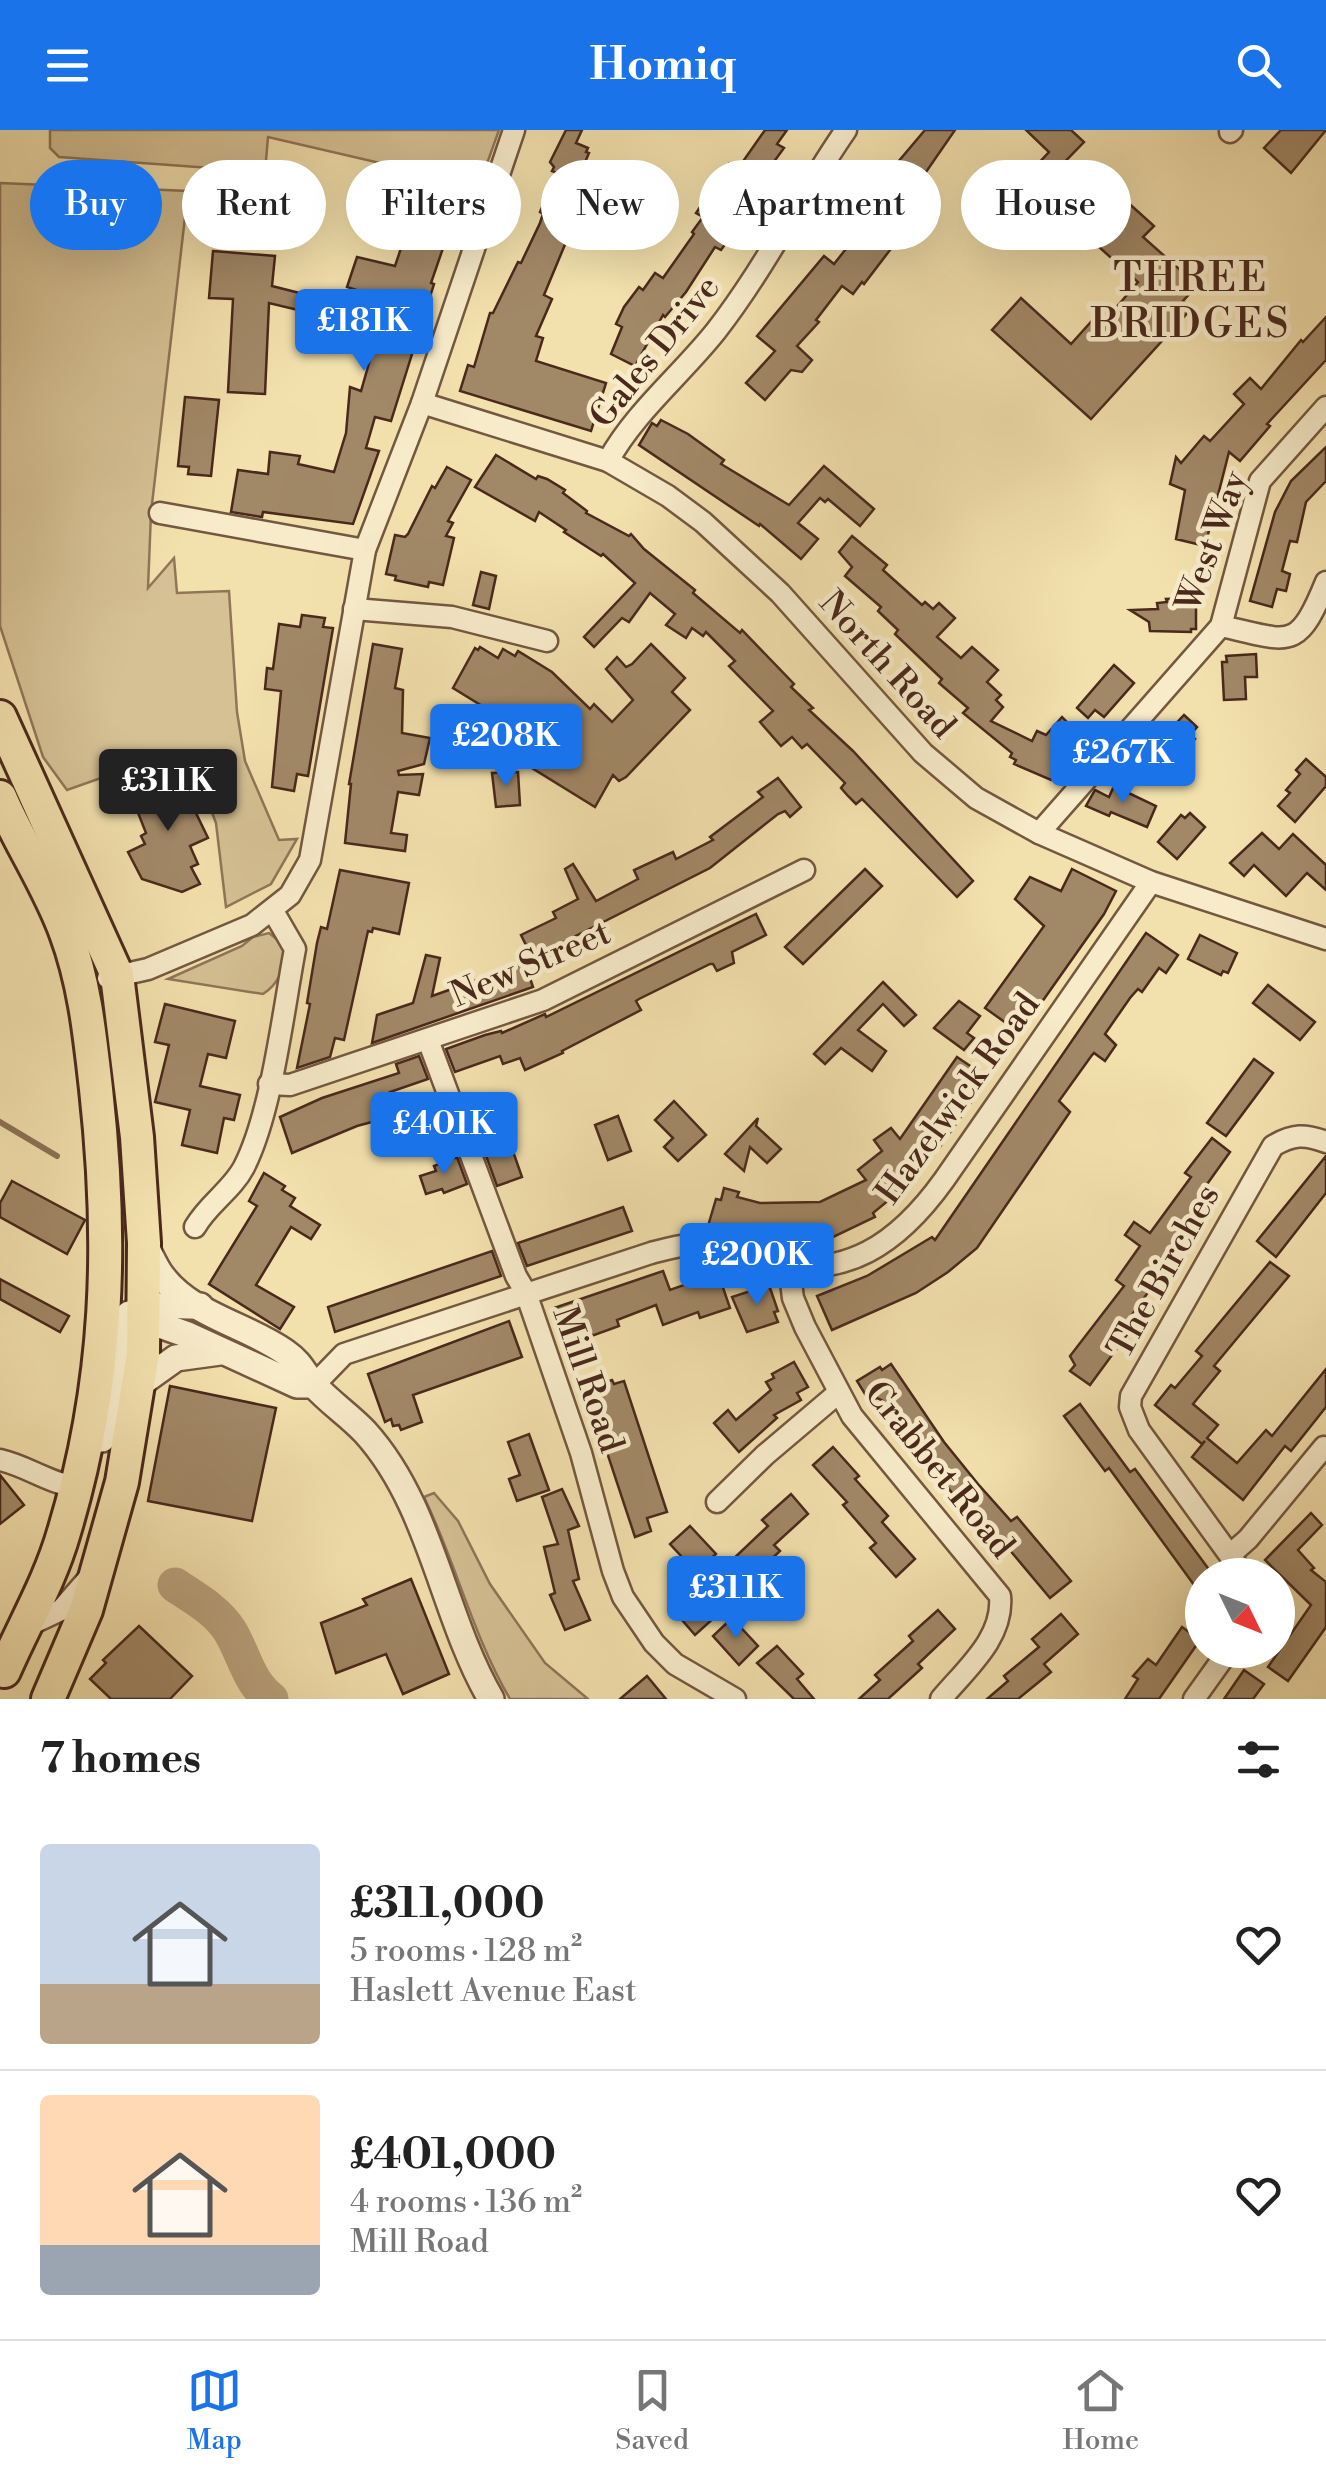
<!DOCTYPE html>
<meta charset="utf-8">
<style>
:root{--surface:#fff;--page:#f2f2f2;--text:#222;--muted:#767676;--line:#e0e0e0;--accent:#1a73e8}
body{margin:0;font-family:"Libre Bodoni",serif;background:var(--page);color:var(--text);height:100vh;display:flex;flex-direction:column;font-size:38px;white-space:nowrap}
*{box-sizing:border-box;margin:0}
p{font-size:32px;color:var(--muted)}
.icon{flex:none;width:55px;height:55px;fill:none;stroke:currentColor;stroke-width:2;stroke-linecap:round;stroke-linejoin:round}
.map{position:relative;height:1569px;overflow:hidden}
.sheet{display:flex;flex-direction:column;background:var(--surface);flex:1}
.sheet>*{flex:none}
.guide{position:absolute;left:30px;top:30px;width:1268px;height:90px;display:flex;gap:20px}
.needle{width:65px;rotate:133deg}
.fabs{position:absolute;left:1185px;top:1428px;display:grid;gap:20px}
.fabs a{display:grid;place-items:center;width:110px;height:110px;border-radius:50%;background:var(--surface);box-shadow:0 10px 40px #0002;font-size:50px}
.price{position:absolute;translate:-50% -85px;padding:0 22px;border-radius:10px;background:var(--accent);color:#fff;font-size:32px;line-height:65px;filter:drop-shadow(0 2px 5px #0008)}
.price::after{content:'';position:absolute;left:50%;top:60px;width:30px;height:22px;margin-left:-15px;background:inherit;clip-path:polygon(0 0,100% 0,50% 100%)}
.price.current{background:#222;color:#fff}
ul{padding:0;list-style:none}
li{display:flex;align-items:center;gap:30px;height:250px;padding:0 40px}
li+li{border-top:2px solid var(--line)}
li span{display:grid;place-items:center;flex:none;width:280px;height:200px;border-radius:10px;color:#555}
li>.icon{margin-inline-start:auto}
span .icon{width:120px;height:120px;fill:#fffc;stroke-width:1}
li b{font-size:42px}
h2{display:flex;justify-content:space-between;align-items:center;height:120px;padding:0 40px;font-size:42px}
.chip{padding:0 35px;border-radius:45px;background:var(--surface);box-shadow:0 10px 40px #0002;font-size:35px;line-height:90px}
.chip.current{background:var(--accent);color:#fff}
header{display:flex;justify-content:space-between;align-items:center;height:130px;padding:0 40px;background:var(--accent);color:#fff;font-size:45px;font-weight:800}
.tabs{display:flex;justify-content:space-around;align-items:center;height:140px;border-top:2px solid var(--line);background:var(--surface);font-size:28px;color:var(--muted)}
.tabs a{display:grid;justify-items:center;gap:5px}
.tabs .current{color:var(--accent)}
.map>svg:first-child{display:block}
.green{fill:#d5c194;stroke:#907558;stroke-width:2.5}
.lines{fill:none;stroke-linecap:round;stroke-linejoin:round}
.stream{stroke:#8d7256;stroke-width:6}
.river{stroke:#b9a27c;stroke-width:35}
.building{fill:#a18867;stroke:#4a291c;stroke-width:2.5}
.minor-casing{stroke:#745740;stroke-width:25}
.tertiary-casing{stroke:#745740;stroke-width:30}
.primary-casing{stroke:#4a291c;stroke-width:38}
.minor{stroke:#f7ebca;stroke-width:20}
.tertiary{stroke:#f7ebca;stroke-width:25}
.primary{stroke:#f2e0ad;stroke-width:32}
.labels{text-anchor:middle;stroke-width:9;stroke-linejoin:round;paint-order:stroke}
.street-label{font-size:35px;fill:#4a291c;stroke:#f7ebca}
.quarter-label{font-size:40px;letter-spacing:2.5px;fill:#4a291c;stroke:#f7ebca}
</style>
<header><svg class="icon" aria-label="menu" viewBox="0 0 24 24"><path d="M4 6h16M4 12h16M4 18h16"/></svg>Homiq<svg class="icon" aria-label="search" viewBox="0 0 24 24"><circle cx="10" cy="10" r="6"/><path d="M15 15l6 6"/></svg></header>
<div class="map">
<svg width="1326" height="1569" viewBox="0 0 1326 1569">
<rect width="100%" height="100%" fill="#f2e0ad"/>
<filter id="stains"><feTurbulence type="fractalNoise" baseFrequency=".002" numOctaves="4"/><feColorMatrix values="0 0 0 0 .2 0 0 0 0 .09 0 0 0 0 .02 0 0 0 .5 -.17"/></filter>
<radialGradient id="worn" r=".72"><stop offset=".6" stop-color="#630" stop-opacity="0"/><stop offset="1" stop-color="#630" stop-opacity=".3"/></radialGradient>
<g class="green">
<polygon points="50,0 499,0 479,56 268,7 265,42 59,27 50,18"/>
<polygon points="0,53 188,61 151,383 148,458 174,428 177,463 229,461 237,582 245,631 279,710 297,709 271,754 226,777 216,693 193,633 172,623 67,660 43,627 0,496"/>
<path d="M 269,803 L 284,815 C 286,836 280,853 263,864 L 168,849 L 242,816 L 253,807 Z"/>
<path d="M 434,1363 L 458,1391 L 490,1454 L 545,1533 L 588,1569 L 510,1569 C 473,1506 456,1433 424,1367 Z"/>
</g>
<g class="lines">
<polyline class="stream" points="0,992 57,1026"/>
<path class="river" d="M 175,1455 C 194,1468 217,1480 230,1501 C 244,1524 248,1552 271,1569"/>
</g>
<g class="building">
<polygon points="566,0 582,0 576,13 588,18 586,22 589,23 583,37 589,40 579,61 586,64 544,165 552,169 536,206 543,208 536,231 606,253 591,301 460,261 468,235 474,237 490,183 493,183 518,132 521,133 540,93 543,84 540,82 557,43 552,41 554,37 550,32"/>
<polygon points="765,0 787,0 777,14 784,18 730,92 734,94 728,104 731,106 721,120 715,117 686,162 665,187 663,185 635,236 611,224 622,197 616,194 624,177 639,157 643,160 655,143 663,148 694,104 692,102 703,87 696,83 729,34 737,40"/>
<polygon points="925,0 955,0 915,58 892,39"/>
<polygon points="1026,0 1071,0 1084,12 1049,48 1036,36 1049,22"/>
<polygon points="1281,0 1326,0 1291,43 1264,18"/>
<polygon points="425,47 463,60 431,153 434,154 391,291 375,287 366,318 379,321 353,394 263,382 262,387 231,382 238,340 268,344 270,322 300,326 298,334 334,342 346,303 350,257 361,261 375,212 368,210 373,196 355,191 363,162 347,157 357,127 395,136"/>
<polygon points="899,57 920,73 912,83 916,86 864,154 862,152 853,164 842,156 816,190 819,192 797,216 812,230 802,242 791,240 765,270 746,253 775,221 757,206 824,126 834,134 857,105 863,110 888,78 885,75"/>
<polygon points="1114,60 1154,96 1143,107 1187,146 1183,150 1193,160 1183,171 1191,179 1091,289 992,200 1021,168 1071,214 1107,174 1114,180 1138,152 1079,99"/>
<polygon points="213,121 275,126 272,156 323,169 319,185 269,173 265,264 228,262 233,169 209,168"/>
<polygon points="1326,187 1326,230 1267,294 1270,296 1240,331 1229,322 1205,416 1176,409 1185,360 1170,354 1176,327 1181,333 1204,306 1210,311 1244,274 1234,264 1250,248 1261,259 1301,210 1303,212"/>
<polygon points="185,267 219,270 211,346 188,344 189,337 178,336"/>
<polygon points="661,290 688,304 724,330 721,334 789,375 824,336 874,379 860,396 828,369 825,372 820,368 798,393 818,409 801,429 760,394 759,396 639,315 652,293 657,296"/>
<polygon points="1326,317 1326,351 1306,372 1297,412 1290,411 1282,441 1290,444 1286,461 1277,459 1272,477 1250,471 1275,382 1291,351"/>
<polygon points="496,325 536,349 538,346 547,349 565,360 563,363 587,381 586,383 629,406 631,404 644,419 695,460 693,463 740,503 742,500 794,554 791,557 813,578 809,580 853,621 973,751 957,767 866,673 862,669 856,674 848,666 841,658 845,653 807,614 802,618 792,607 781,616 760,592 773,581 729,536 735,531 706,502 703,506 692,498 686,508 666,495 675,484 650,463 629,492 622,488 594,517 584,507 635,453 603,424 601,426 564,402 566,400 539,382 535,391 475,357"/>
<polygon points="447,337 471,350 448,391 453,393 446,406 454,408 443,455 429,452 428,457 395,450 396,446 386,444 395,405 405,407 408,404 432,356 435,358"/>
<polygon points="852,406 887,435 883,440 922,475 925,472 933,479 939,473 955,488 937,507 961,528 972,517 998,540 987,552 1001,565 996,570 1003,577 991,591 1032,611 1037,601 1046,605 1062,587 1072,597 1052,621 1064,628 1051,650 1014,634 1016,630 1010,627 1012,623 963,583 968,578 939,553 942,549 895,504 898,500 878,481 881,477 845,446 852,437 839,422"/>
<polygon points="481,442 496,446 489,479 473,475"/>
<polygon points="1196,468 1196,499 1191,499 1191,502 1150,501 1149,492 1130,480 1158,479 1157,473 1167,472 1166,469"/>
<polygon points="302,485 325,488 323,497 333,498 308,646 297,644 294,661 272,657 281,561 265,559 267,538 273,539 279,494 300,497"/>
<polygon points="373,514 402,519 395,558 403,560 402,603 430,608 424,634 398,641 399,645 423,644 419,665 398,662 391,703 407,705 405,721 345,713 351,654 349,654"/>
<polygon points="651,514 685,548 672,562 690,580 626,647 619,651 613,645 595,677 532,638 517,608 483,618 478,600 508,592 453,558 475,518 478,520 480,517 498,528 503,519 515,526 518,521 552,542 590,579 594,574 612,592 633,570 606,539 617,527 626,537 632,534"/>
<polygon points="1256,524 1257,547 1245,547 1246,569 1224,570 1222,532 1227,532 1226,526"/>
<polygon points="1114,535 1134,553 1104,587 1095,580 1088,588 1077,578"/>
<polygon points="1184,585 1197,597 1190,605 1195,609 1175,631 1171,627 1167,632 1152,619"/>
<polygon points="1306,629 1326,647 1326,656 1295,692 1278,676 1290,663 1286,660 1300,644 1296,640"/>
<polygon points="182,642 200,682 196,683 208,708 190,716 198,734 191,737 200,754 182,762 142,749 128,722 145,714 141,706 146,703 131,665"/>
<polygon points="518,642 520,675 496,677 492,643"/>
<polygon points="778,648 801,677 790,687 785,681 778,684 710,738 548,820 551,825 535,833 521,805 556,788 553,782 578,769 565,739 573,734 596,771 638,749 634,740 673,722 676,729 713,710 710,707 763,667 758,662"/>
<polygon points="1114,656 1156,676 1147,697 1111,682 1109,686 1086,676 1095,660 1109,667"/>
<polygon points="1190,683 1205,697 1177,729 1158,712 1181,685 1185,688"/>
<polygon points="1262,703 1279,719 1293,704 1326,735 1326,760 1307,743 1286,766 1254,735 1244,746 1230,733"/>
<polygon points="865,739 882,756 803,834 785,817"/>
<polygon points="1072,739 1116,761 1104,784 1020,903 985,878 1044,796 1015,769 1030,747 1061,761"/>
<polygon points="340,740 409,753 399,804 373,798 372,802 368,801 344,910 335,908 330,927 297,938 310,874 307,873 317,813 321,797 327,799"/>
<polygon points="756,784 766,805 732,822 734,833 717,841 713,834 710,834 639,869 636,871 641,880 562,921 563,923 525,940 520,928 503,934 500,926 455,942 446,919 485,905 501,901 502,903 545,884 546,887"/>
<polygon points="1146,803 1178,825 1166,843 1159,838 1142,862 1138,859 1130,868 1105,904 1116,915 1105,931 1094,923 1092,925 1059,971 1070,982 977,1118 948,1142 916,1163 832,1200 817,1166 867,1146 932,1107 935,1110"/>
<polygon points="1200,805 1237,823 1228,843 1223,841 1221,845 1188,829"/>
<polygon points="426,825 440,828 432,866 525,833 533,857 372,913 377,885 413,873"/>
<polygon points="883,852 916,885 904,896 883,874 858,900 886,921 872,941 841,918 825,934 814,924"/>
<polygon points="1268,855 1315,892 1300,910 1253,873"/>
<polygon points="959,871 980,886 967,903 974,908 964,920 934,898"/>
<polygon points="165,874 235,891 226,928 208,924 200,956 240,965 234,990 224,988 217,1023 182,1015 190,980 155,972 169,915 155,912"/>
<polygon points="419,926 428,949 390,962 398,985 357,996 292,1023 280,987 322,968 399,943 396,934"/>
<polygon points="957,927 988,948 937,1021 933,1018 892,1047 902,1059 873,1083 875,1087 831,1108 763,1110 708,1096 716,1069 721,1070 724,1058 739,1062 737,1067 760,1073 820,1072 866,1050 858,1040 882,1021 874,1010 891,998 900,1009"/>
<polygon points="1254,929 1273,943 1226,1006 1207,993"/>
<polygon points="674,971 706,1005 678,1031 664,1017 673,1008 655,990"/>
<polygon points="618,986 631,1021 608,1030 595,995"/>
<polygon points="758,988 756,996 781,1019 767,1033 750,1017 744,1041 725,1024"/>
<polygon points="1212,1008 1230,1022 1200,1064 1205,1068 1155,1137 1162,1143 1131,1186 1137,1191 1090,1255 1070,1241 1075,1235 1070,1226 1124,1156 1116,1150 1140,1116 1125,1105 1134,1092 1150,1103 1191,1047 1185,1043"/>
<polygon points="509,1010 522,1047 497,1056 484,1020"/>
<polygon points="1326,1026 1326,1063 1276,1127 1257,1111"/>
<polygon points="457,1027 467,1054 444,1063 442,1059 426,1064 420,1046 436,1041 434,1036"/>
<polygon points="264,1043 285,1056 282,1060 295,1068 290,1076 320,1095 311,1109 291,1097 256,1155 294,1177 280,1199 209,1154 257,1076 249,1071"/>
<polygon points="12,1051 85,1090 67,1124 0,1087 0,1073"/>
<polygon points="623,1077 632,1101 527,1136 518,1113"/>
<polygon points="492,1121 501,1146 335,1202 328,1177"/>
<polygon points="1270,1132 1289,1146 1214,1236 1220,1241 1193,1274 1218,1295 1207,1308 1237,1333 1266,1300 1272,1306 1326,1239 1326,1277 1291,1321 1285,1316 1243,1370 1192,1327 1205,1311 1202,1314 1155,1275 1171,1255 1175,1258 1202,1226 1196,1221"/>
<polygon points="663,1141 670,1160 718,1143 730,1178 700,1188 698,1182 663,1195 656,1175 617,1190 619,1196 567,1215 554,1178"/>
<polygon points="0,1149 69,1186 60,1202 0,1169"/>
<polygon points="769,1155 778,1181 774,1182 778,1192 747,1202 732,1167"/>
<polygon points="509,1191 522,1227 413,1265 422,1292 401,1300 399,1295 393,1296 391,1289 385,1292 368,1244"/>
<polygon points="794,1232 808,1257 797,1263 801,1270 774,1285 777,1288 739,1322 714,1293 728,1280 736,1290 771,1260 766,1252 774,1248 772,1244"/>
<polygon points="891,1234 944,1312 978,1354 1011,1391 1017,1387 1071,1451 1050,1468 992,1399 987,1404 961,1375 883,1271 877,1268 870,1272 857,1251 880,1237 882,1240"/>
<polygon points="612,1250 614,1254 624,1251 667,1382 647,1388 651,1401 635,1407 586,1259"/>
<polygon points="170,1256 276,1278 252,1391 148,1371"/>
<polygon points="1080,1274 1130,1342 1135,1339 1213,1445 1202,1445 1202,1466 1109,1338 1105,1341 1064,1286"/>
<polygon points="529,1304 549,1360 517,1371 509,1349 520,1345 508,1312"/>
<polygon points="833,1317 859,1346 855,1349 888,1386 882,1392 915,1429 896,1447 870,1418 876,1413 843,1375 847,1372 813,1335"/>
<polygon points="0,1345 24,1375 0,1394"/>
<polygon points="562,1359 579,1396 568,1400 579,1449 573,1451 590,1490 565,1500 550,1465 555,1463 544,1417 558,1414 542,1367"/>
<polygon points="791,1364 808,1384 774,1415 780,1421 748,1451 730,1432 768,1396 762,1390"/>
<polygon points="1311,1383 1322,1395 1298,1420 1314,1438 1311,1440 1326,1452 1326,1497 1288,1551 1268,1537 1311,1475 1265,1430"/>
<polygon points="690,1396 716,1424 696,1442 670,1414"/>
<polygon points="411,1449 449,1544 403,1564 386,1524 336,1543 321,1493 367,1475 363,1469"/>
<polygon points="690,1458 715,1487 695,1505 670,1476"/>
<polygon points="938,1480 955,1499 918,1534 922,1538 888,1569 859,1569 880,1550 875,1545 913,1511 909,1506"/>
<polygon points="1061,1484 1078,1504 1044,1534 1051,1542 1018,1569 987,1569 1008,1551 1004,1546 1039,1517 1032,1509"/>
<polygon points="732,1488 758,1516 739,1535 713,1506"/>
<polygon points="139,1496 192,1546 170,1569 111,1569 90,1549 106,1533 103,1530"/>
<polygon points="1182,1497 1200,1510 1159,1569 1125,1569 1138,1549 1133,1546 1148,1529 1156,1535"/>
<polygon points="777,1516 803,1544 797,1549 814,1569 794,1569 757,1533"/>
<polygon points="1244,1540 1264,1554 1253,1569 1224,1569"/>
<polygon points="647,1546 666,1569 620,1569"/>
</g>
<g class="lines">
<defs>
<g id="minor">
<polyline points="1230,2 1232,0"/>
<polyline points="422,273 608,331 668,366 703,392 780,463 923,623 976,668 1039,703 1151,752 1326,809"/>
<path d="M 608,331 C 635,282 681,245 716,201 C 765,138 801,65 846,0"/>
<polyline points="160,383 365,420"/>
<polyline points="354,479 452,487 547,511"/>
<path d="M 1221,496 C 1290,511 1297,523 1326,452"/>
<polyline points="1039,703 1221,496 1260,351 1326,277"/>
<polyline points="108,848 148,839 252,795 290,765 310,730 365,420 422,273 514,0"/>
<polyline points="428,910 516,1146 526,1163 581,1323 613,1441 623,1467 654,1513 675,1534 735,1569"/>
<polyline points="269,954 290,955 543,870 804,740"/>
<path d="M 195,1097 C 208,1074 232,1060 244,1037 C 272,982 283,882 295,819 L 273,781"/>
<path d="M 789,1137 L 793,1168 L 805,1197 L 852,1286 L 1000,1466 C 1004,1508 966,1539 941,1569"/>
<path d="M 314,1255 L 344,1224 L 651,1123 C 663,1120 676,1116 689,1115 C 714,1114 741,1127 765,1133 C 846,1150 898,1114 944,1050 L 1151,752"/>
<path d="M 0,1330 C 27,1336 48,1353 77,1357"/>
<polyline points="717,1372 765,1325 837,1264"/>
<polyline points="1231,1424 1248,1409 1324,1317"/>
<path d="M 1244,1445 L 1139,1300 L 1130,1277 L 1131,1266 L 1273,1016 C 1293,1004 1305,1004 1326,1012"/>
<polyline points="25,1497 61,1480 88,1449"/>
<polyline points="1194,1569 1229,1520"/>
</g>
<g id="tertiary">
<path d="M 144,1113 C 150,1124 155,1137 162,1146 C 191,1185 247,1195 285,1222 C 302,1234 302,1241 314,1255 C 329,1272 349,1285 365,1302 C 432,1376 442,1485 491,1569"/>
<polyline points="129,1184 188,1205 297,1255 314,1255"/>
<polyline points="141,1253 176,1228 220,1222"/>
<path d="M 102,1309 L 124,1199 C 137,1167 169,1177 200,1176"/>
</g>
<g id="primary">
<polyline points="0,587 117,845 137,1007 144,1113 143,1224 122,1352 86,1480 48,1569"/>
<path d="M 0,667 C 20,714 49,756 66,803 C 85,854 90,906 96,959 C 113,1113 109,1253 64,1402 C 50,1451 24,1495 4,1541"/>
</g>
</defs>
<use href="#minor" class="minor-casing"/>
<use href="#tertiary" class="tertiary-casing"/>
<use href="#primary" class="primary-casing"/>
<use href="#minor" class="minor"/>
<use href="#tertiary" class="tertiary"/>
<use href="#primary" class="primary"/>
</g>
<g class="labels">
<g class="street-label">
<text transform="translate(654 221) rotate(-51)" y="12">Gales Drive</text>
<text transform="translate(1211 411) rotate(-70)" y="12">West Way</text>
<text transform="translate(888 534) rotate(48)" y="12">North Road</text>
<text transform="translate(530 833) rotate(-23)" y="12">New Street</text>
<text transform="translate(957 968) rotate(-54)" y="12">Hazelwick Road</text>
<text transform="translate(1163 1141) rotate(-61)" y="12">The Birches</text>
<text transform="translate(589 1249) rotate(71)" y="12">Mill Road</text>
<text transform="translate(940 1339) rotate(51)" y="12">Crabbet Road</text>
</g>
<g class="quarter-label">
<text x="1191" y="161">THREE<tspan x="1191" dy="46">BRIDGES</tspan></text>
</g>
</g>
<rect width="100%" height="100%" filter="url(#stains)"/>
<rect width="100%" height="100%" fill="url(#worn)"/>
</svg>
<div class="fabs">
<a><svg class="needle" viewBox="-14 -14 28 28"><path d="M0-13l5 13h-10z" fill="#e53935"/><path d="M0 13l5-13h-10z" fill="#767676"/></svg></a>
</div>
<b class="price" style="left:364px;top:244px">£181K</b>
<b class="price" style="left:506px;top:659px">£208K</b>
<b class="price" style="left:1123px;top:676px">£267K</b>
<b class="price current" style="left:168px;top:704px">£311K</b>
<b class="price" style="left:444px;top:1047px">£401K</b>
<b class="price" style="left:757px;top:1178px">£200K</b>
<b class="price" style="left:736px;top:1511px">£311K</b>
<div class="guide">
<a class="chip current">Buy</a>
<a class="chip">Rent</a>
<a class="chip">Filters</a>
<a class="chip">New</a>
<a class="chip">Apartment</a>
<a class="chip">House</a>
</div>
</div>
<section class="sheet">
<h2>7 homes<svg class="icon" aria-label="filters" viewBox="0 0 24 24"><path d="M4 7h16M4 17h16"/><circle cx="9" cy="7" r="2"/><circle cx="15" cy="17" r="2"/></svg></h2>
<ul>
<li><span style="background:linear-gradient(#c9d6e8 70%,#b9a48a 0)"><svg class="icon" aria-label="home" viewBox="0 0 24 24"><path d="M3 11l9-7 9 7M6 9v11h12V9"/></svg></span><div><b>£311,000</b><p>5 rooms · 128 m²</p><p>Haslett Avenue East</p></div><svg class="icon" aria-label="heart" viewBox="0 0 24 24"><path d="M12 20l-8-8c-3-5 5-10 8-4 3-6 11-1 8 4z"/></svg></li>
<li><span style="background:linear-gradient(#ffd9b3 75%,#9aa5b1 0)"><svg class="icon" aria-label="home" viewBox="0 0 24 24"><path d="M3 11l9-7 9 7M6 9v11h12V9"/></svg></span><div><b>£401,000</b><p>4 rooms · 136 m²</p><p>Mill Road</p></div><svg class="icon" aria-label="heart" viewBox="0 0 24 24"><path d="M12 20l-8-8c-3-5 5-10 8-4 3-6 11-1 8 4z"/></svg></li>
</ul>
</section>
<nav class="tabs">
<a class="current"><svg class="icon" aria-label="map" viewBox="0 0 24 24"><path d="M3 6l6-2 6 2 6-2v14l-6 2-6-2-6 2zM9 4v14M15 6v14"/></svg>Map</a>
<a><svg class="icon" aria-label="saved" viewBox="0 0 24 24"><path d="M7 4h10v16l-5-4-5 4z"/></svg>Saved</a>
<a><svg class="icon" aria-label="home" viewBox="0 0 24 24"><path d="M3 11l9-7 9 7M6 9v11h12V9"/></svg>Home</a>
</nav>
